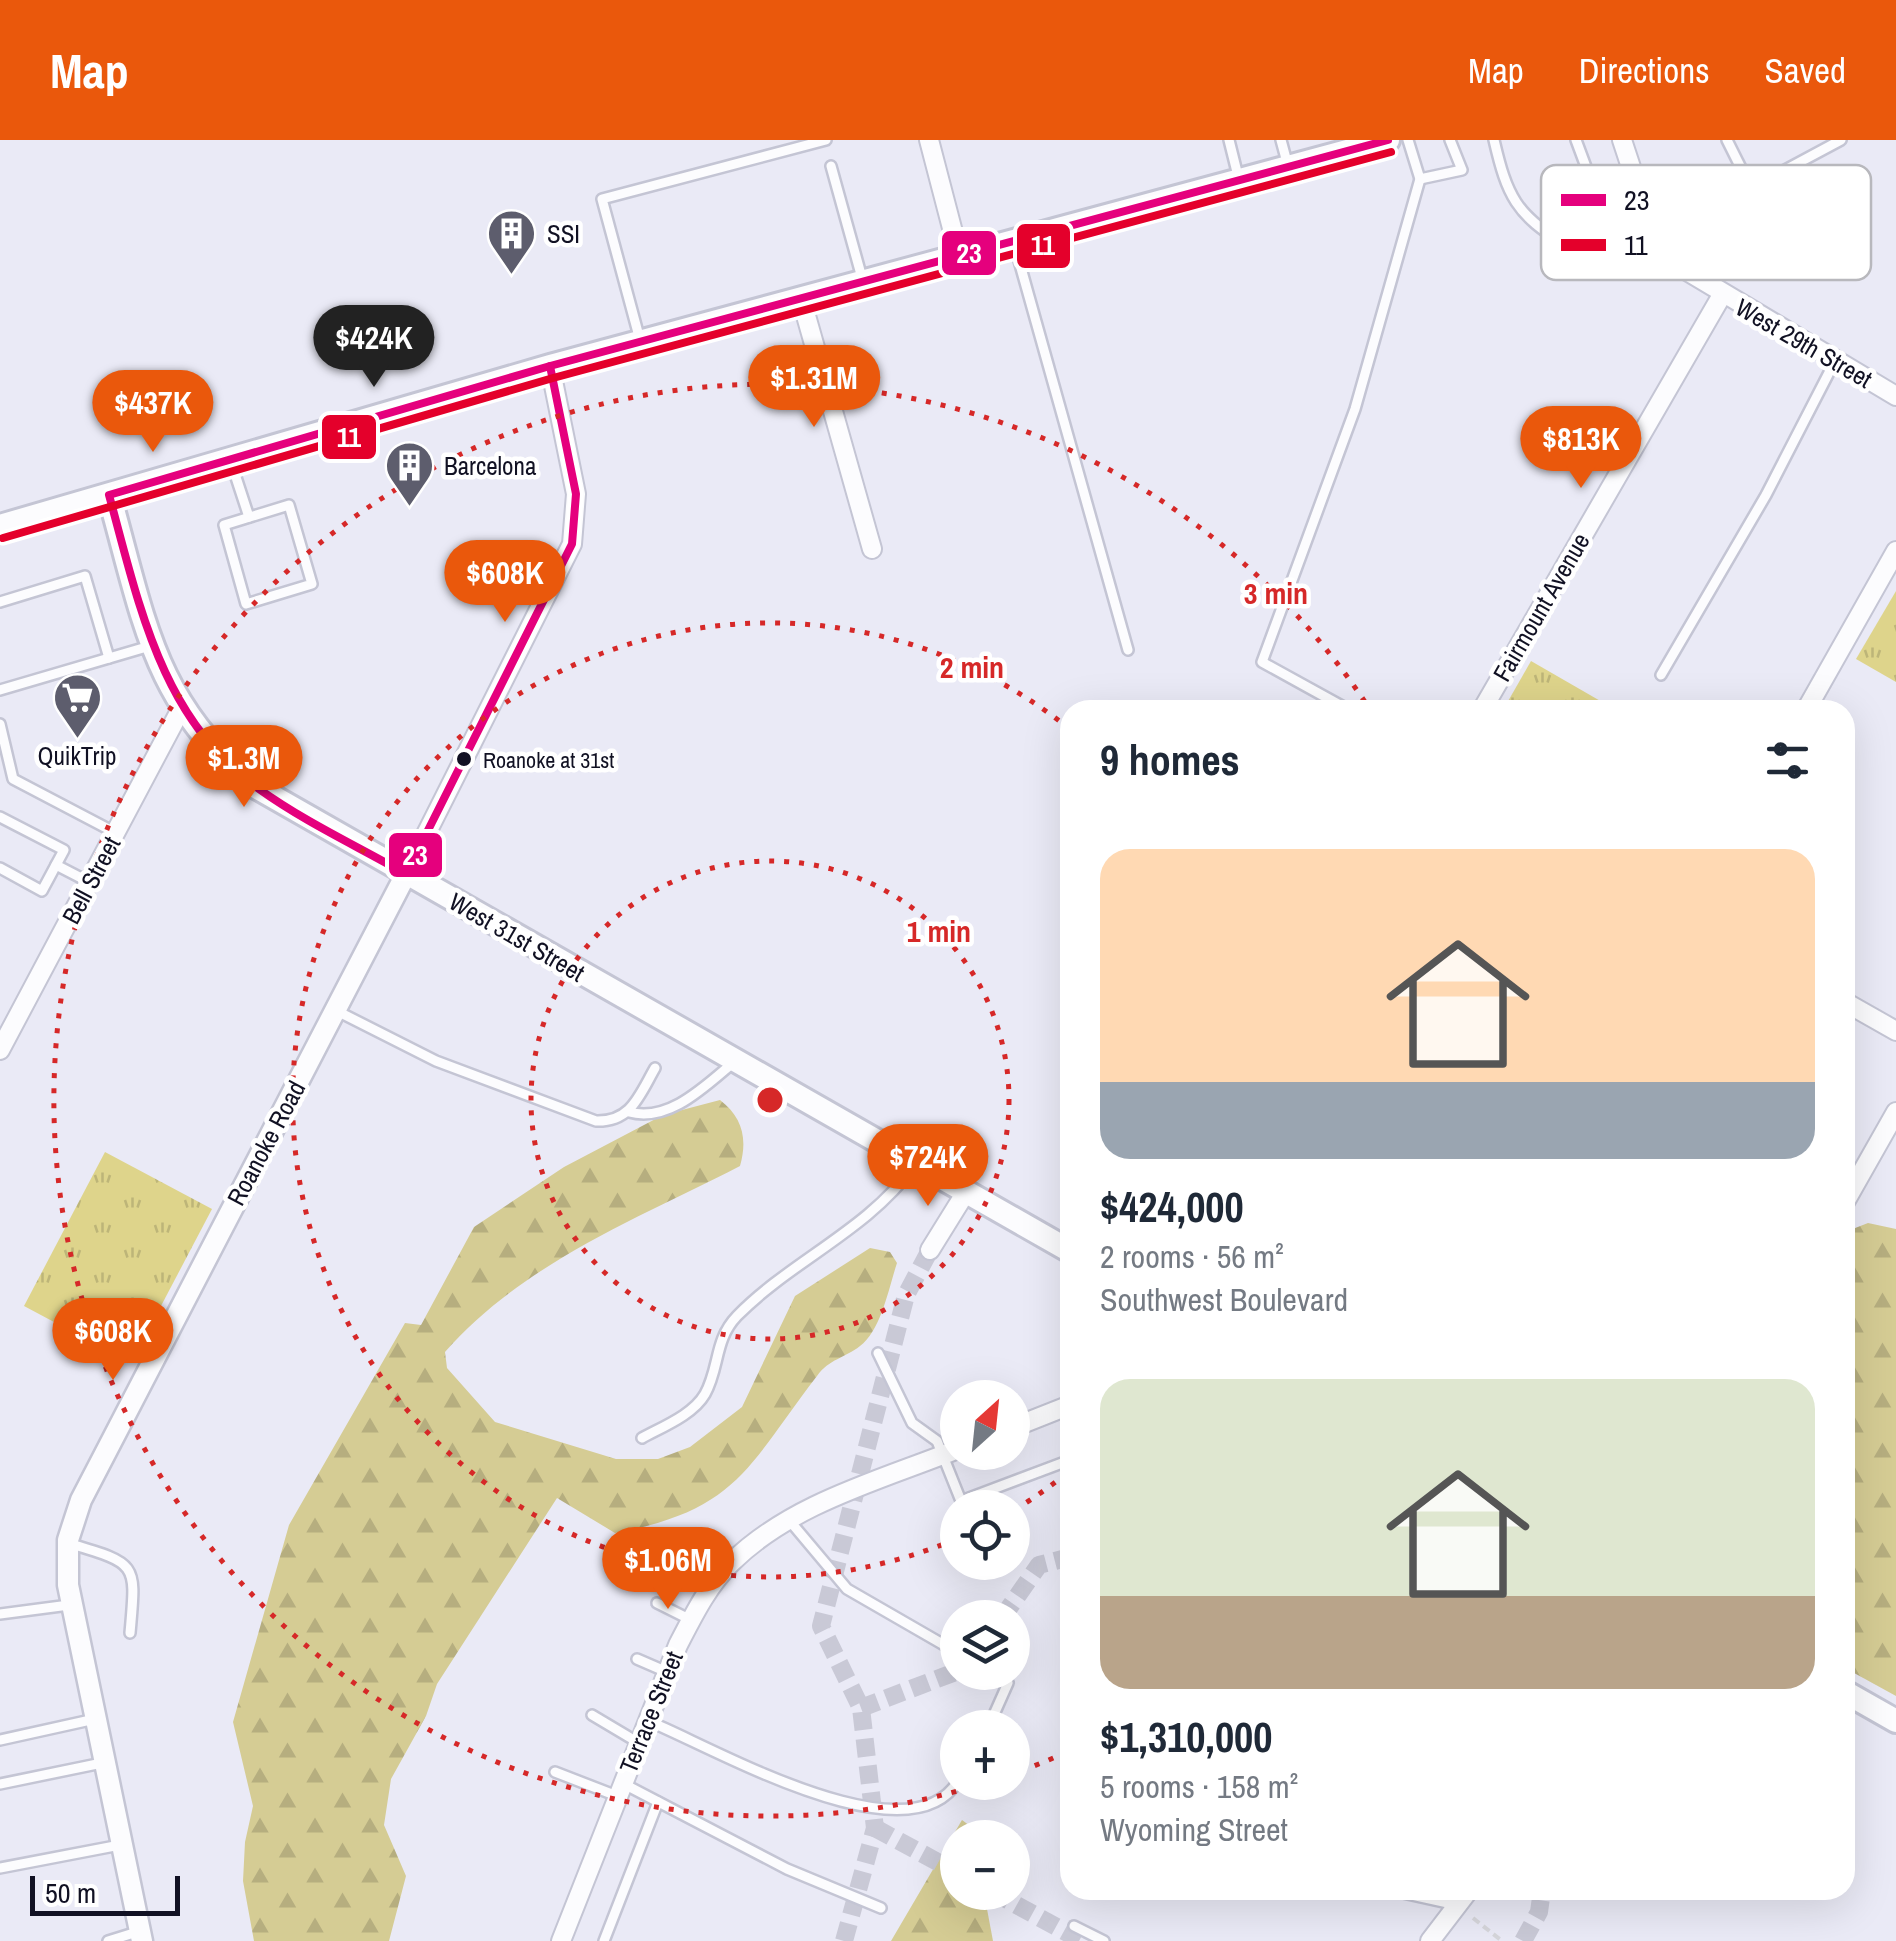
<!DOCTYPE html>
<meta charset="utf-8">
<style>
:root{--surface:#fff;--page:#f6f6f7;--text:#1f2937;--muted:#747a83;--accent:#ea580c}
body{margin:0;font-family:"Archivo Narrow",sans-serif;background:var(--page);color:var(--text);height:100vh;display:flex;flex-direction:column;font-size:38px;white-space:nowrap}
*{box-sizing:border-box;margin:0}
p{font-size:32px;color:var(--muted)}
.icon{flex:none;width:55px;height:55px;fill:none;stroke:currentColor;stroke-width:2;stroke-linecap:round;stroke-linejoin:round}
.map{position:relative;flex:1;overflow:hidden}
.panel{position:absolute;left:1060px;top:560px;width:795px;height:1200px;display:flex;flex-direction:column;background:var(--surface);border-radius:30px;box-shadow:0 10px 40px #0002}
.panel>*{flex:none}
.needle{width:65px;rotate:27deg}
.controls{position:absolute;left:940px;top:1240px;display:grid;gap:20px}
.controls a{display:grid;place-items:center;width:90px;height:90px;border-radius:50%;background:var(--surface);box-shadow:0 10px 40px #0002;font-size:50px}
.scale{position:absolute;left:30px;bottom:25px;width:150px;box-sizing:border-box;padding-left:10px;border:5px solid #111123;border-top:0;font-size:28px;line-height:35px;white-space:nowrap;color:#111123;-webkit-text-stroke:8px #fff;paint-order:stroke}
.price{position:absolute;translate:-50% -85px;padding:0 22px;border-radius:35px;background:var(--accent);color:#fff;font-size:32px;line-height:65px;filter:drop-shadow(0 2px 5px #0008)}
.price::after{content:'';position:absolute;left:50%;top:60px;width:30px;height:22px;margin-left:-15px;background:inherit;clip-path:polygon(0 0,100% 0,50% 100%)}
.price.current{background:#222;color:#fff}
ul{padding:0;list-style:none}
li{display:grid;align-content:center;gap:20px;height:530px;padding:0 40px}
li span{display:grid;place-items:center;height:310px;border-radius:30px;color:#555}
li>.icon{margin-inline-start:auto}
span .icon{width:180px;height:180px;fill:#fffc;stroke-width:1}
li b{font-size:42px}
h2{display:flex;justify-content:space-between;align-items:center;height:120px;padding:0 40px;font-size:42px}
header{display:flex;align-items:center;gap:60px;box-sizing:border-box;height:140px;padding:0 50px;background:var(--accent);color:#fff}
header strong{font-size:48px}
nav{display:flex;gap:55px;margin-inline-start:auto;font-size:35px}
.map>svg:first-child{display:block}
.grass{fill:url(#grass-tufts)}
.forest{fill:url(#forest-firs)}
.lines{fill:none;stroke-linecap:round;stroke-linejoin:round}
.minor-tunnel{stroke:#c9c9d6;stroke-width:18;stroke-dasharray:18 9;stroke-linecap:butt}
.service-casing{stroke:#c4c5d4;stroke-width:14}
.minor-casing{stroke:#c4c5d4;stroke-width:22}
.tertiary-casing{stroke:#c4c5d4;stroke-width:25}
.secondary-casing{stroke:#c4c5d4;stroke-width:28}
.path{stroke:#d6d6db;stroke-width:4;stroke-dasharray:8 5;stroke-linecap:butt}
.service{stroke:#fcfcfe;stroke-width:9}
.minor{stroke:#fcfcfe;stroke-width:18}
.tertiary{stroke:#fcfcfe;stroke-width:20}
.secondary{stroke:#fcfcfe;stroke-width:22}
.bus-1-casing{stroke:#fff;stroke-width:15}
.bus-2-casing{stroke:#fff;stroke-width:15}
.bus-1{stroke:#e5007d;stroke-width:8}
.bus-2{stroke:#e4002b;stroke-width:8}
.ring{fill:none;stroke:#d62828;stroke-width:5;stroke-dasharray:5 10}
.bus-dot{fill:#111123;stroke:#fff;stroke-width:4}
.labels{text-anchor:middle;stroke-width:9;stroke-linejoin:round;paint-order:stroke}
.bus-label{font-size:22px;fill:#111123;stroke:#fff;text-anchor:start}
.poi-label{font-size:25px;fill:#111123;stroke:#fff;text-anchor:start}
.street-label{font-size:25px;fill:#111123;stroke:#fff}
.key{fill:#fff;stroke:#b8b8bd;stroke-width:2.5}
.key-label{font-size:28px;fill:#111123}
.centre{fill:#d62828;stroke:#fff;stroke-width:5}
.ring-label{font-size:30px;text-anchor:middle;font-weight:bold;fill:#d62828;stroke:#fff;stroke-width:9;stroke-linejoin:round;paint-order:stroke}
.line-badge{stroke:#fff;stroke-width:4}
.badge-label{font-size:28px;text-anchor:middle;font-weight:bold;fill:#fff}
</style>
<header>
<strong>Map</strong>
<nav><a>Map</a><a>Directions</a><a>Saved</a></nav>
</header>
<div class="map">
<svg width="1896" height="1801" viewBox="0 0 1896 1801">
<defs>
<pattern id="grass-tufts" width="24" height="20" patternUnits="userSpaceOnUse" patternTransform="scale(2.5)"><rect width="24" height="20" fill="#ded48b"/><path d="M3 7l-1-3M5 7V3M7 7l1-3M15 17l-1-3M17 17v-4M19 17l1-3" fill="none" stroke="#bdb578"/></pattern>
<pattern id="forest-firs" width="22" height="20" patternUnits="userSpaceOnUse" patternTransform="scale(2.5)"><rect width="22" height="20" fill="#d5cc94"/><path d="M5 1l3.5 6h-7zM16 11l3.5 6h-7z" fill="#b6ae7f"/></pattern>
</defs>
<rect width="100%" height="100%" fill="#eaeaf6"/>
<g class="grass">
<polygon points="1896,451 1896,542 1856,519"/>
<polygon points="1531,521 1616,570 1503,570"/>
<polygon points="105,1012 212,1069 131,1223 24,1166"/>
</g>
<g class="forest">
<path d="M 720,960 C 742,977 748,998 740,1026 C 637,1079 523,1123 445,1212 L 447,1228 L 495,1282 L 616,1319 L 658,1319 L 690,1307 L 742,1267 L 795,1156 L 870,1108 L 890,1112 L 897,1123 C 889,1147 881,1191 860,1206 C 845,1218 829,1219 817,1236 C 747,1327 738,1370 615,1393 L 557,1358 L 437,1544 L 426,1576 L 391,1639 L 384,1685 L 406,1736 L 389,1801 L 254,1801 L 243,1741 L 245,1702 L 253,1666 L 233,1582 L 289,1385 L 405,1183 L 421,1185 L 474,1087 L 564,1027 L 663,975 Z"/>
<polygon points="1868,1083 1896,1089 1896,1556 1845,1528 1845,1092"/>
<polygon points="962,1680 985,1697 958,1698 958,1752 984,1753 993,1801 891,1801"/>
</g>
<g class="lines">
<g class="minor-tunnel">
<polyline points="1002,1478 1039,1425 1070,1417"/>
<polyline points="861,1568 958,1531"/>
<polyline points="875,1688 958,1733"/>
<polyline points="993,1752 1082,1801"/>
<polyline points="844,1801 875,1688 861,1568 821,1486 906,1155 930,1110"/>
<polyline points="1523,1801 1539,1772 1542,1750"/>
</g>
<defs>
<g id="service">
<polyline points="1229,0 1239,40"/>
<polyline points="1281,0 1288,26"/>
<polyline points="1408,0 1420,39 1462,30 1450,0"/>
<path d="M 1494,0 C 1507,56 1516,75 1566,105 L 1643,70"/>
<polyline points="1576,0 1608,86"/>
<polyline points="1727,0 1751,48"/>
<polyline points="831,26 862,138"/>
<polyline points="1658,98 1841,0"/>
<polyline points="1014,103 1128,510"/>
<polyline points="640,200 602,59 826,0"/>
<polyline points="231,322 249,377"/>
<polygon points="289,365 312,444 246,464 224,385"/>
<polyline points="0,462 85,436 109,518"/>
<polyline points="1661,535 1766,355 1835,221"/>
<polyline points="0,550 150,506"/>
<polyline points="1349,570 1262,522 1355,269 1420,39"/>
<polyline points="0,584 13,639 116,693"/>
<polyline points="0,677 64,710 42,751 0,728"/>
<polyline points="56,725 89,742"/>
<path d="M 335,870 L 436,921 L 596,981 C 631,982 639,956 655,928"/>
<path d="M 629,972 C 669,983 705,946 734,922"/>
<polyline points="878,1213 912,1283 937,1301 961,1361 1070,1320"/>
<path d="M 642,1298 C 662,1287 693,1275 705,1254 C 720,1227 714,1200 737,1176 C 792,1120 867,1091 914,1026"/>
<polyline points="789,1380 847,1449 958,1513"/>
<path d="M 71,1404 C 139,1424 136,1424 130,1493"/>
<polyline points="679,1414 710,1417 724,1431"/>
<polyline points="657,1463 691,1480"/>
<polyline points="0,1474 69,1465"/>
<polyline points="637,1519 667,1532"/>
<polyline points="592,1575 639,1603"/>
<path d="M 648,1581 C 709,1605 909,1723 958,1641"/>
<polyline points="988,1588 1008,1543 994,1532"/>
<polyline points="0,1600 95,1579"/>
<polyline points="555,1632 617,1656"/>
<polyline points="622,1643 787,1729 881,1768"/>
<polyline points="0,1644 102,1623"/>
<polyline points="0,1728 120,1705"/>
<polyline points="1389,1750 1457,1765"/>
<polyline points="1074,1786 1104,1801"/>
<polyline points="108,1801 137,1792"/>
<polyline points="604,1801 658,1662"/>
</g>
<g id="minor">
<polyline points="929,0 959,115"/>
<polyline points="1622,0 1652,91 1682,128 1896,256"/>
<polyline points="801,158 872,409"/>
<polyline points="1482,570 1722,155"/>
<polyline points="1806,570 1896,411"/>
<polyline points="406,734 572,404 576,354 550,226"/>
<polyline points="1845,862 1896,891"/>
<polyline points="0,910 181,569"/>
<polyline points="1845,1062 1896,972"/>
<polyline points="930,1110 966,1052"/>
<polyline points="1012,1288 1070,1265"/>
<path d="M 561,1801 L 678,1505 C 693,1476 708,1445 732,1422 C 792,1363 881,1340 958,1309"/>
<polyline points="1430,1801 1469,1750"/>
</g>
<polyline id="tertiary" points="142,1801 68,1445 68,1400 81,1360 406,734"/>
<g id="secondary">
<path d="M 109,355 C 144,478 152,562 256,647 L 1070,1111"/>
<polyline points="0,386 550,226 1388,0"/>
<polyline points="1845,1552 1896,1581"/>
</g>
</defs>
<use href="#service" class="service-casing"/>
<use href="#minor" class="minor-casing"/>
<use href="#tertiary" class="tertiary-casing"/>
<use href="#secondary" class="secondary-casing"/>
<polyline class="path" points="1473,1778 1502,1801"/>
<use href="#service" class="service"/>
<use href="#minor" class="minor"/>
<use href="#tertiary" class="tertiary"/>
<use href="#secondary" class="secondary"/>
<defs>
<g id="bus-1">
<path d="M 550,226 L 576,354 L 572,404 L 406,734 C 357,706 305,682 259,649 C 161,580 139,464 109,355 Z"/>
<polyline points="550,226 1388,0"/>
</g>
<polyline id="bus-2" points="3,398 553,238 1391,12"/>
</defs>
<use href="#bus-1" class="bus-1-casing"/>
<use href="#bus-2" class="bus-2-casing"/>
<use href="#bus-1" class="bus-1"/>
<use href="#bus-2" class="bus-2"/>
</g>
<g class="ring">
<circle cx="770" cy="960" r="239"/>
<path d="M1067 1333A477 477 0 0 1 1016 1369M956 1399A477 477 0 1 1 1067 587"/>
<path d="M1067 1612A716 716 0 0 1 1015 1633M985 1643A716 716 0 1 1 1367 565"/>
</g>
<defs>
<symbol id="building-pin" viewBox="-11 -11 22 30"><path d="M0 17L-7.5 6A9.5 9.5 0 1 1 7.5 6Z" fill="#5d5d6d" stroke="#fff"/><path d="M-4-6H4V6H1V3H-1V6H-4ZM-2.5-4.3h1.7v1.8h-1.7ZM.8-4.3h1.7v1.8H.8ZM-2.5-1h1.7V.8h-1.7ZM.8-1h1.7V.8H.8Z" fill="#fff"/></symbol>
<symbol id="supermarket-pin" viewBox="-11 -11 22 30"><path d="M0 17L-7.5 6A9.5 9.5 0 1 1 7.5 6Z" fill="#5d5d6d" stroke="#fff"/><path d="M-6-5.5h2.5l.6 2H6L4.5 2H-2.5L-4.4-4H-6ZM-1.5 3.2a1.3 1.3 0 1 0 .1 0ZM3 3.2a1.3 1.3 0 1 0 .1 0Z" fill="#fff"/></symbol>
</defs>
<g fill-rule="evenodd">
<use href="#building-pin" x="484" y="66" width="55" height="75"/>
<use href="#building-pin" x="382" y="298" width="55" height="75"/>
<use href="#supermarket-pin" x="50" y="530" width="55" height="75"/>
</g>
<circle class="bus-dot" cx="464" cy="619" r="9"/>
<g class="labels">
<g class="bus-label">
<text x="483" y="628">Roanoke at 31st</text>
</g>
<g class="poi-label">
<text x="547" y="103">SSI</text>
<text x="444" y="335">Barcelona</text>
<text x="77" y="625" text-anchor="middle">QuikTrip</text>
</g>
<g class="street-label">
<text transform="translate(1804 203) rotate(30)" y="9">West 29th Street</text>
<text transform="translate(1541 467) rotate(-60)" y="9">Fairmount Avenue</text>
<text transform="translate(91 740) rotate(-62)" y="9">Bell Street</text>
<text transform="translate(517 797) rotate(30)" y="9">West 31st Street</text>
<text transform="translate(266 1003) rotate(-62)" y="9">Roanoke Road</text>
<text transform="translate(651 1572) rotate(-68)" y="9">Terrace Street</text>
</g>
</g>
<rect x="1541" y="25" width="330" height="115" rx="15" class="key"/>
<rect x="1561" y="54" width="45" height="12" fill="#e5007d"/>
<rect x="1561" y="99" width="45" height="12" fill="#e4002b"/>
<g class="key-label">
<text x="1624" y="70">23</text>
<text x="1624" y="115">11</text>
</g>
<circle cx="770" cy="960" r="15" class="centre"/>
<g class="ring-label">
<text x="1276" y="464">3 min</text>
<text x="972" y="538">2 min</text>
<text x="939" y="802">1 min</text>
</g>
<g class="line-badge">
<rect x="1015" y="82" width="57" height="48" rx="10" fill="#e4002b"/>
<rect x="940" y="89" width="58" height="48" rx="10" fill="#e5007d"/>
<rect x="320" y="273" width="58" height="48" rx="10" fill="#e4002b"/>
<rect x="387" y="691" width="57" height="48" rx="10" fill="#e5007d"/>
</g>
<g class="badge-label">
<text x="1043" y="115">11</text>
<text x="969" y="123">23</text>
<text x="349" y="307">11</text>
<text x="415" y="725">23</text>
</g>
</svg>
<div class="controls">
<a><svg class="needle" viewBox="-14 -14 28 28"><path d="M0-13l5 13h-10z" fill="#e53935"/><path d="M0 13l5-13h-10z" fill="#747a83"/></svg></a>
<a><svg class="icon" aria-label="locate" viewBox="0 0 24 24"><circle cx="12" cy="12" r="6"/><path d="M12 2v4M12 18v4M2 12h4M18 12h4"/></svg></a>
<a><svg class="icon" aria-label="layers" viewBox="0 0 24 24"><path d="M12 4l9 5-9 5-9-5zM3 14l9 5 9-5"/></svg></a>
<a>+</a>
<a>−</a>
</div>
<div class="scale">50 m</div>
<b class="price current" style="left:374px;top:250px">$424K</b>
<b class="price" style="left:814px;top:290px">$1.31M</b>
<b class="price" style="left:153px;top:315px">$437K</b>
<b class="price" style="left:1581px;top:351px">$813K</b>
<b class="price" style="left:505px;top:485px">$608K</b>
<b class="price" style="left:244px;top:670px">$1.3M</b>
<b class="price" style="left:928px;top:1069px">$724K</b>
<b class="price" style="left:113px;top:1243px">$608K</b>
<b class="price" style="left:668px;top:1472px">$1.06M</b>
<section class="panel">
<h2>9 homes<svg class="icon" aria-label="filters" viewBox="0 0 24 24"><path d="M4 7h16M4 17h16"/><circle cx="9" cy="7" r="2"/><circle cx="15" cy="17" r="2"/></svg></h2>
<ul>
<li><span style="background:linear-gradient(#ffd9b3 75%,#9aa5b1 0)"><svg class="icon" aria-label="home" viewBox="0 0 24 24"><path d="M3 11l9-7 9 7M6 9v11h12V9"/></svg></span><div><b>$424,000</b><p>2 rooms · 56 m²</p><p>Southwest Boulevard</p></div></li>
<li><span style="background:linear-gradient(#dfe7d0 70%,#b9a48a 0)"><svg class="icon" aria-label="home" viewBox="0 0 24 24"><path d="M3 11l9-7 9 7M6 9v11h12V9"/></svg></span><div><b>$1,310,000</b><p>5 rooms · 158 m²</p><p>Wyoming Street</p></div></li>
</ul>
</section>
</div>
